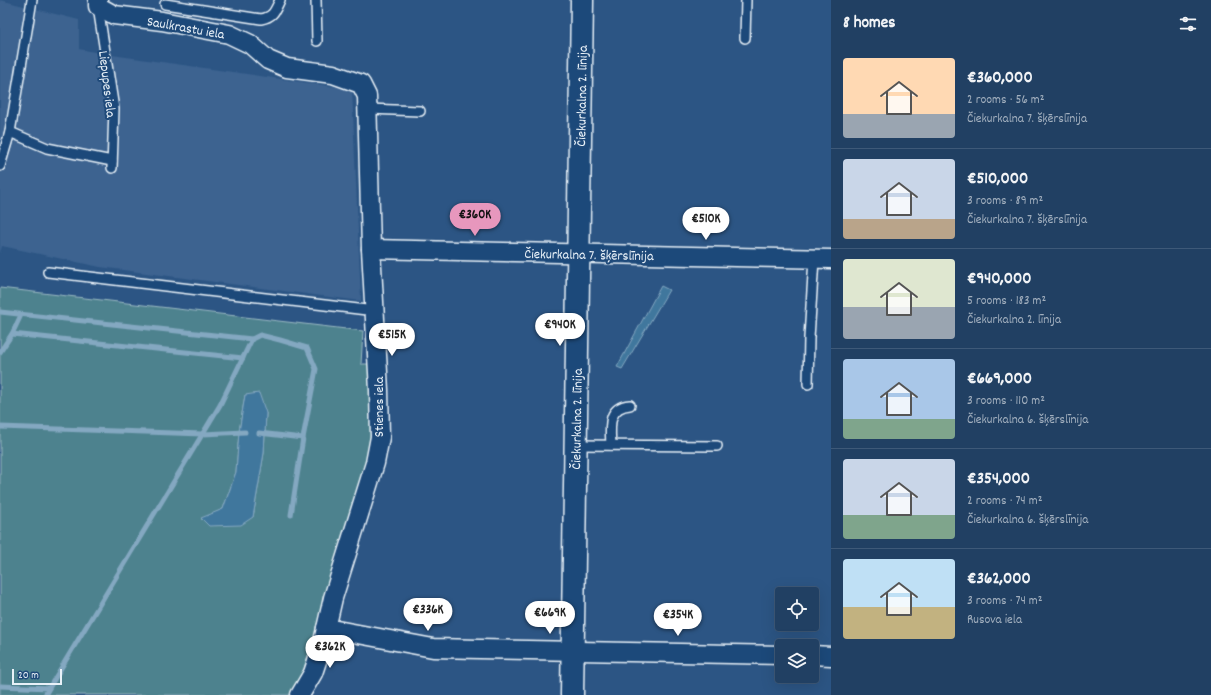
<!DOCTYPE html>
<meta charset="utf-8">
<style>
:root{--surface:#214063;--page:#294769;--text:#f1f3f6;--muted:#a2afbe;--line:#3e5978;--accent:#e797bd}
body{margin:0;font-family:Dekko,sans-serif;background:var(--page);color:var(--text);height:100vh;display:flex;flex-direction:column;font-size:15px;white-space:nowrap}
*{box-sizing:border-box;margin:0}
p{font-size:13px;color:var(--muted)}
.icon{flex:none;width:22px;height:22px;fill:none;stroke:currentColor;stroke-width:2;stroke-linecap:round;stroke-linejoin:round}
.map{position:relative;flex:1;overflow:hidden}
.drawer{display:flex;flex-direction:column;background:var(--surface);width:380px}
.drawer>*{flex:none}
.tools{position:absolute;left:775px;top:587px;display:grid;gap:8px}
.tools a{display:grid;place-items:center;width:44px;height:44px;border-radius:4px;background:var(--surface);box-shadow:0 4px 16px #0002,0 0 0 1px var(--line);font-size:20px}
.scale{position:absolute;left:12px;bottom:10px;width:50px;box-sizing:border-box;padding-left:4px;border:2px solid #e8f1f8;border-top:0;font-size:11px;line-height:14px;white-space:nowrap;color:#e8f1f8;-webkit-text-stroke:3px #1f4a7a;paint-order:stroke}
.price{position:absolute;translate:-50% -34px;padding:0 9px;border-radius:14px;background:#fff;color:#222;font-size:13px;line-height:26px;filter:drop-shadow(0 1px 2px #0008)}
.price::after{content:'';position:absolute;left:50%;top:24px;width:12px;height:9px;margin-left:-6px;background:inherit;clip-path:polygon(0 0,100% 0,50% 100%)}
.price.selected{background:var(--accent);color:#111}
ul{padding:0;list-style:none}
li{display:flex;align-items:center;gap:12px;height:100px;padding:0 12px}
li+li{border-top:1px solid var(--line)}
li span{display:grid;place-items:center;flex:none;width:112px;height:80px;border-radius:4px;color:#555}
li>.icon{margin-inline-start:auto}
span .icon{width:48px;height:48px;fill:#fffc;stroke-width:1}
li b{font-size:17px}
h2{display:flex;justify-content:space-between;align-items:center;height:48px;padding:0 12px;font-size:17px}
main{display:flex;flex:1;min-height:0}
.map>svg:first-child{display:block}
.built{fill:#3c6390}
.green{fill:#4e828e;stroke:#9bbac3;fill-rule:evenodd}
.water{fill:#41779d;stroke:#84a8c1}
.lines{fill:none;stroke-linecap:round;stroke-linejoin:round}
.stream{stroke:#84a8c1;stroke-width:5}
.service-casing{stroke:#e8f1f8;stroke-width:12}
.minor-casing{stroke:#e8f1f8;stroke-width:21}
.tertiary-casing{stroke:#e8f1f8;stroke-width:25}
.service{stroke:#1f4a7a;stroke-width:9}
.minor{stroke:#1f4a7a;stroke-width:18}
.tertiary{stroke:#1f4a7a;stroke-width:22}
.labels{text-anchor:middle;stroke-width:4;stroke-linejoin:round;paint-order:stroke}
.street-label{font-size:14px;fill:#e8f1f8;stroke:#1f4a7a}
</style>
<main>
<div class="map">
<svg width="831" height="695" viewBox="0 0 831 695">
<rect width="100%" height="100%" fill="#2c5584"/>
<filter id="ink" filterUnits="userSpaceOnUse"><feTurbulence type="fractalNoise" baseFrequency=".025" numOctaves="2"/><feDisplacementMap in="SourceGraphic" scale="8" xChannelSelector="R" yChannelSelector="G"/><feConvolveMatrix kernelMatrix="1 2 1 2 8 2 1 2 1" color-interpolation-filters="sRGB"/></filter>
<g filter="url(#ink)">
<polygon class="built" points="0,0 79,20 79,49 105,54 352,89 361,301 100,267 2,246 0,253"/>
<path class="green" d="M 0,288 L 363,331 L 361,364 L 372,364 L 373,445 L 301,678 L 291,695 L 0,695 ZM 245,395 L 266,413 L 264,453 L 253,517 L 201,519 L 223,509 L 236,472 L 239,432 Z"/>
<g class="water">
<polygon points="661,286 669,290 622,369 617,367"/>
<polygon points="259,393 266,413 264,453 253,517 241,525 209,526 201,518 223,509 236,472 239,432 245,395"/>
</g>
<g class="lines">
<g class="stream">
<polyline points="0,312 252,339 260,335 280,340 307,348 316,369 303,438 291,515"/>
<polyline points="12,334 243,358"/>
<polyline points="0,352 12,334 21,315"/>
<polyline points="0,427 203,434 245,432"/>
<polyline points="259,433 303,438"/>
<polyline points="0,686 49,688 220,405 252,339"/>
<polyline points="45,695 49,688"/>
</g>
<defs>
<g id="service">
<polyline points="316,0 317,41"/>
<path d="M 165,4 L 261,19 C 274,17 275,10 280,0"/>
<polyline points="98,7 114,109 112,168"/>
<polyline points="745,38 746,0"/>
<polyline points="368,109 420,111"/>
<polyline points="10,132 47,148 112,161"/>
<polyline points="0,166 10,132 32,0"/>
<polyline points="48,272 375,311"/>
<polyline points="808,384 809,338 814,259"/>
<polyline points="576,445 717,446"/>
<path d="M 611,445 C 610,427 607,407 630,405"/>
</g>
<g id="minor">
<polyline points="98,0 98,6 114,15 162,21 229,34 250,44 268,60 287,68 333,74 361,84 367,96 371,249 379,390 380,437 375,463 333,598 322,646 313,673 300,695"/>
<polyline points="371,249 831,259"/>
<polyline points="326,628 433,648 782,655"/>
<polyline points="812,655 831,656"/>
</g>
<polyline id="tertiary" points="572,695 582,0"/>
</defs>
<use href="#service" class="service-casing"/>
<use href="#minor" class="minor-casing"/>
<use href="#tertiary" class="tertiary-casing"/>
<use href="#service" class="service"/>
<use href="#minor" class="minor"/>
<use href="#tertiary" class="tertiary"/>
</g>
</g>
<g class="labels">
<g class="street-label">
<text transform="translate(186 27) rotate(10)" y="5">Saulkrastu iela</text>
<text transform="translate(108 84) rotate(83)" y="5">Liepupes iela</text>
<text transform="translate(581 96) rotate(-89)" y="5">Čiekurkalna 2. līnija</text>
<text transform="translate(589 254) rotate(1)" y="5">Čiekurkalna 7. šķērslīnija</text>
<text transform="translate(378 407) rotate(-90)" y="5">Stienes iela</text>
<text transform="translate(576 419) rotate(-89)" y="5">Čiekurkalna 2. līnija</text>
</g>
</g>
</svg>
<div class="tools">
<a><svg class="icon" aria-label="locate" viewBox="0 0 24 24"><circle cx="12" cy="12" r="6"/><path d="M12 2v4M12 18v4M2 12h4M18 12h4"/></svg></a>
<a><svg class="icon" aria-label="layers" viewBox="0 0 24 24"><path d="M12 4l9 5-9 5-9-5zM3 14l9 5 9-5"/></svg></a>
</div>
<div class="scale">20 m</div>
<b class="price selected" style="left:475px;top:237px">€360K</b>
<b class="price" style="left:706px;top:241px">€510K</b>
<b class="price" style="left:560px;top:347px">€940K</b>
<b class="price" style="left:392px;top:357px">€515K</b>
<b class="price" style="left:428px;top:632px">€336K</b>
<b class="price" style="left:550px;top:635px">€669K</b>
<b class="price" style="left:678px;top:637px">€354K</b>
<b class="price" style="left:330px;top:669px">€362K</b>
</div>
<section class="drawer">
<h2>8 homes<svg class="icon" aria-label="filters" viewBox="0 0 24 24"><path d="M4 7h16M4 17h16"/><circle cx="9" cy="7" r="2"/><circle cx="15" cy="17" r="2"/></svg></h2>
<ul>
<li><span style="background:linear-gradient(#ffd9b3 70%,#9aa5b1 0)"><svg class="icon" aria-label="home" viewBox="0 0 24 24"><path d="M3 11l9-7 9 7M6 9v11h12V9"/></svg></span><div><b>€360,000</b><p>2 rooms · 56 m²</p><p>Čiekurkalna 7. šķērslīnija</p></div></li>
<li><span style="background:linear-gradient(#c9d6e8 75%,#b9a48a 0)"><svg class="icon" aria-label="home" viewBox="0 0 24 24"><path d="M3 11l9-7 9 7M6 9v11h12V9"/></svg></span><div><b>€510,000</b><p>3 rooms · 89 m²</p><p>Čiekurkalna 7. šķērslīnija</p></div></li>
<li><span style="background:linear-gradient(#dfe7d0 60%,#9aa5b1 0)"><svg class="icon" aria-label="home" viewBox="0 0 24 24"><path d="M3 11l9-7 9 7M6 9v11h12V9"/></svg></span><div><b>€940,000</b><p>5 rooms · 183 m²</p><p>Čiekurkalna 2. līnija</p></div></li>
<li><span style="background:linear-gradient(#a9c7e8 75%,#7fa58c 0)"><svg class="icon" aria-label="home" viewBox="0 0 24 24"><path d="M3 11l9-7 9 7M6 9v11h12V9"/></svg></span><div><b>€669,000</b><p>3 rooms · 110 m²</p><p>Čiekurkalna 6. šķērslīnija</p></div></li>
<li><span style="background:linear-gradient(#c9d6e8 70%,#7fa58c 0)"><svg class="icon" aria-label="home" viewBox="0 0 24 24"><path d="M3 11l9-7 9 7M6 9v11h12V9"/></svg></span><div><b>€354,000</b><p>2 rooms · 74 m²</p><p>Čiekurkalna 6. šķērslīnija</p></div></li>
<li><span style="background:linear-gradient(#bfe0f5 60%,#c2b280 0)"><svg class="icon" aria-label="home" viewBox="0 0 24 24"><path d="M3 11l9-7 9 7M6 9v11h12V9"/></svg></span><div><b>€362,000</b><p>3 rooms · 74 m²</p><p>Rusova iela</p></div></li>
</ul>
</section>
</main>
